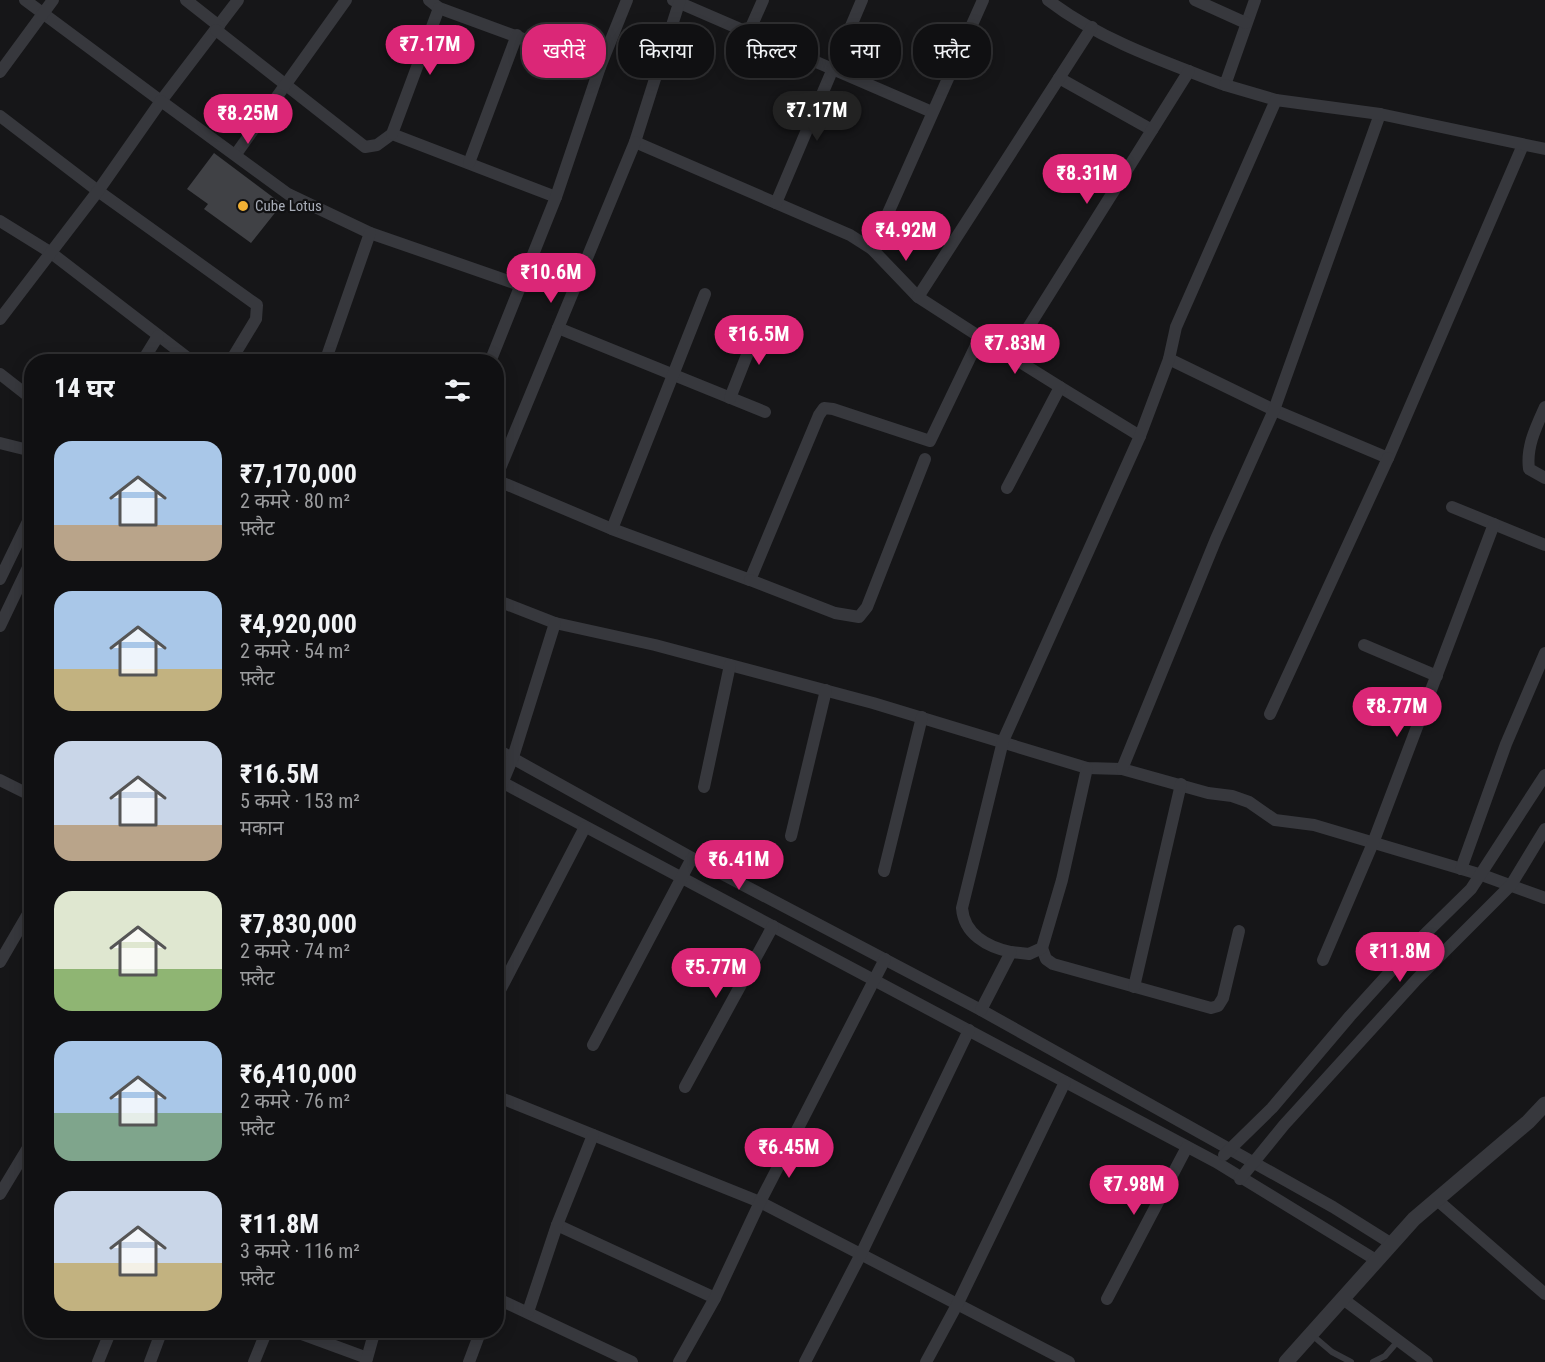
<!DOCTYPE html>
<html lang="hi">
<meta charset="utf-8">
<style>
:root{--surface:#101012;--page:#1e1e20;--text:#f1f3f6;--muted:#9c9d9f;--line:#303032;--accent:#db2777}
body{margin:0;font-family:"Roboto Condensed","Noto Sans Devanagari",sans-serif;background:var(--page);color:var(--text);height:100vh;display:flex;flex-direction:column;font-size:22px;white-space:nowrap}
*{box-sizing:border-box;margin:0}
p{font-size:20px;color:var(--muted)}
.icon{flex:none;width:33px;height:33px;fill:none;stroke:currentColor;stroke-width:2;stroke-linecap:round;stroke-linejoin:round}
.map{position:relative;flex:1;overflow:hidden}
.side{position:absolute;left:24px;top:354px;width:480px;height:984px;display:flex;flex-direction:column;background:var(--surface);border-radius:24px;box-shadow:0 3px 15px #0003,0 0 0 2px var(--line)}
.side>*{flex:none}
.guide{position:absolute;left:522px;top:24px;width:570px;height:54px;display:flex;gap:12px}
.price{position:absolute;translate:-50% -51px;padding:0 14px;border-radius:21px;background:var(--accent);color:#fff;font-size:20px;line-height:39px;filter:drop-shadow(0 2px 3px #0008)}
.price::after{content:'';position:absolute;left:50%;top:36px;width:18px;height:14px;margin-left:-9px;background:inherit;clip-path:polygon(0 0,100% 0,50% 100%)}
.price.on{background:#222;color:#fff}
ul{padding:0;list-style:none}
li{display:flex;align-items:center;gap:18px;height:150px;padding:0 30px}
li span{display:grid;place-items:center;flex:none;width:168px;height:120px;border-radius:18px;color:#555}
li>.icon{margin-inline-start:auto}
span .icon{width:72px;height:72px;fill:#fffc;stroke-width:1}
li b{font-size:26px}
h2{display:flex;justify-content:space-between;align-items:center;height:72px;padding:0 30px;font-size:26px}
.pill{padding:0 21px;border-radius:24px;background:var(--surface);box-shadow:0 3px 15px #0003,0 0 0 2px var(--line);font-size:21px;line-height:54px}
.pill.on{background:var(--accent);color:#fff}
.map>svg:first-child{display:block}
.building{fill:#404145}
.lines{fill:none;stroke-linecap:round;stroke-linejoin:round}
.service{stroke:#37383d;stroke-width:6}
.minor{stroke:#37383d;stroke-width:12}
.tertiary{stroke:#37383d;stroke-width:15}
.poi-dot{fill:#f2b134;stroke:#111113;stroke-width:2}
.labels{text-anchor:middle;stroke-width:4.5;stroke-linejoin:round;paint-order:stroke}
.poi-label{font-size:15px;fill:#a8adb8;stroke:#111113;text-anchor:start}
</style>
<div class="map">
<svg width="1545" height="1362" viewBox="0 0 1545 1362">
<rect width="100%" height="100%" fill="#161618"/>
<polygon class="building" points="214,153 282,204 251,243 204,209 208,204 187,189"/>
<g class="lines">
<g class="service">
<polyline points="1312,1335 1332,1352 1351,1362"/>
<polyline points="1373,1362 1385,1356 1398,1341"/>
</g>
<g class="minor">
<polyline points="25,0 161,101 238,0"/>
<polyline points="186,0 219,26"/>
<polyline points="429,0 439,8 600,67"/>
<polyline points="673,0 932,112"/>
<polyline points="680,0 635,142 850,235 872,249 983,0"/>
<path d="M 1048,0 C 1100,40 1165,62 1225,85 L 1255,0"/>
<polyline points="1195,0 1246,23"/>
<polyline points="216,30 365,147 377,145 392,134 556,197"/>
<polyline points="748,34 763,0"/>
<polyline points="0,72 53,0"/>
<polyline points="1059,78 1152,130"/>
<polyline points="1225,85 1276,100"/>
<polyline points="0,116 98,191 257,305 256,319 230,362"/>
<polyline points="392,134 439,8"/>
<polyline points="236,154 346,0"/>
<polyline points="469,163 517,35"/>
<polyline points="776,203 862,0"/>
<polyline points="0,221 50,252 193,362"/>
<polyline points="872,249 918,297"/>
<polyline points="0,319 98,191 161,101 288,194 370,233 520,285"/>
<polyline points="558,328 765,412"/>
<polyline points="980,337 918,297 1092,27"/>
<polyline points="1011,355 1189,71"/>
<polyline points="1169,359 1274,410 1388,458 1523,145"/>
<polyline points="142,362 158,336"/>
<polyline points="325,362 370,233"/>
<polyline points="490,362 556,197 600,67 627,0"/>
<polyline points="0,374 32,399"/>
<polyline points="1060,387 1140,436"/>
<polyline points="730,398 760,322"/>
<path d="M 1545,407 C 1536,427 1526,447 1529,469 L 1545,478"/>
<polyline points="0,443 32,451"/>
<polyline points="496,478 635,142"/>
<polyline points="496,480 612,529 750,580 819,415 824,408 833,409 930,441 980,337 1060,387 1007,488"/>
<polyline points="1452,507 1545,545"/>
<polyline points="612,529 705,294"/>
<polyline points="0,579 32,513"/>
<polyline points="750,580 835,613 859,617 867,607 925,459"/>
<polyline points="496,600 555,623 655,645 873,703 1087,768 1122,769 1208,793 1232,796 1249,802 1275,820 1314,825 1482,875 1545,898"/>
<polyline points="0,626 32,559"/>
<polyline points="1364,645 1437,676"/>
<polyline points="1270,714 1388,458"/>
<polyline points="496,749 692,858 981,1010 1333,1207 1392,1244"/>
<polyline points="1122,769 1216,539 1274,410 1380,114"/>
<polyline points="496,779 1216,1162 1376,1260"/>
<polyline points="0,780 32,796"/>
<polyline points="704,787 730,665"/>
<polyline points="496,798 513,757 555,623"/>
<polyline points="791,836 826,690"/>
<polyline points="1461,869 1506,744 1545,653"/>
<polyline points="884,871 922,717"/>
<polyline points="1042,948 1046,959 1053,964 1211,1008 1218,1006 1223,998 1239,931"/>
<polyline points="1011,952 1029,954 1042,948 1062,880 1087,768"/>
<polyline points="1323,960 1373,843 1494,524"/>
<polyline points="0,962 32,907"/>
<polyline points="1134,987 1181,784"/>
<polyline points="496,998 585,827"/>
<path d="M 981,1010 L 1011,952 C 987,947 964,934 962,908 L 1003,741 L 1140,436 L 1169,359 L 1176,327 L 1276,100 L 1380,114 L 1545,149"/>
<polyline points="593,1045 692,858"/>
<polyline points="685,1087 773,926"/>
<polyline points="496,1096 760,1202 1069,1362"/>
<polyline points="1224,1155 1272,1108 1350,1016 1419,940 1471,889 1545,775"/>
<polyline points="1240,1179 1284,1125 1417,979 1511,885 1545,829"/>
<polyline points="0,1194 32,1141"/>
<polyline points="1436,1199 1545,1294"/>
<polyline points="557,1225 715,1298"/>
<polyline points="496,1298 632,1362"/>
<polyline points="1107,1299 1187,1147"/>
<polyline points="1343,1299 1427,1362"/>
<polyline points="528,1312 557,1225 593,1135"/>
<polyline points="291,1330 367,1358"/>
<polyline points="98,1362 111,1330"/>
<polyline points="150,1362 162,1330"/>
<polyline points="254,1362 267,1330"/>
<polyline points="366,1362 375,1330"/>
<polyline points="469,1362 481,1330"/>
<polyline points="679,1362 715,1298 760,1202 885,959"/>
<polyline points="805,1362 861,1254 969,1030"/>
<polyline points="926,1362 958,1303 1065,1082"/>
</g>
<polyline class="tertiary" points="1286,1362 1414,1219 1528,1122 1545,1104"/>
</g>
<circle class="poi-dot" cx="243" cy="206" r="6"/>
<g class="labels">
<g class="poi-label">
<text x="255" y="211">Cube Lotus</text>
</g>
</g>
</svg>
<b class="price" style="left:430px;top:76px">₹7.17M</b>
<b class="price on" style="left:817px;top:142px">₹7.17M</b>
<b class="price" style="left:248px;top:145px">₹8.25M</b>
<b class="price" style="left:1087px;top:205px">₹8.31M</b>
<b class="price" style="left:906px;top:262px">₹4.92M</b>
<b class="price" style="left:551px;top:304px">₹10.6M</b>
<b class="price" style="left:759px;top:366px">₹16.5M</b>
<b class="price" style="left:1015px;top:375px">₹7.83M</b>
<b class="price" style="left:1397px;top:738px">₹8.77M</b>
<b class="price" style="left:739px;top:891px">₹6.41M</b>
<b class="price" style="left:1400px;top:983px">₹11.8M</b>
<b class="price" style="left:716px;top:999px">₹5.77M</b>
<b class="price" style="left:789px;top:1179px">₹6.45M</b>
<b class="price" style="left:1134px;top:1216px">₹7.98M</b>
<div class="guide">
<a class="pill on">खरीदें</a>
<a class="pill">किराया</a>
<a class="pill">फ़िल्टर</a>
<a class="pill">नया</a>
<a class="pill">फ़्लैट</a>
</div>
<section class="side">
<h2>14 घर<svg class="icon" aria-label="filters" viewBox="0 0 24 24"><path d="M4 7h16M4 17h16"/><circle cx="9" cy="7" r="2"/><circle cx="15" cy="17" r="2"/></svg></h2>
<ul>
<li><span style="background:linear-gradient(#a9c7e8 70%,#b9a48a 0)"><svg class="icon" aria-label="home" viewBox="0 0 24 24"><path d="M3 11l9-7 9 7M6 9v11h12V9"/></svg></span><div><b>₹7,170,000</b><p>2 कमरे · 80 m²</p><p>फ़्लैट</p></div></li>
<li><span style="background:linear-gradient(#a9c7e8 65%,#c2b280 0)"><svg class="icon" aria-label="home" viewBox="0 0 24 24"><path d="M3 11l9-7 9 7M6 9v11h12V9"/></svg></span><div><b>₹4,920,000</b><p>2 कमरे · 54 m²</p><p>फ़्लैट</p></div></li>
<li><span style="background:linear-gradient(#c9d6e8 70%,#b9a48a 0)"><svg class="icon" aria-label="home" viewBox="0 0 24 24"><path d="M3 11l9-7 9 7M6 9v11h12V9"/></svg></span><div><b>₹16.5M</b><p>5 कमरे · 153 m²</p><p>मकान</p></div></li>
<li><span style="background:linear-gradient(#dfe7d0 65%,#8fb573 0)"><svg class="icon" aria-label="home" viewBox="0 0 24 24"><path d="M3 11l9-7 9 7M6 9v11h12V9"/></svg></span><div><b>₹7,830,000</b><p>2 कमरे · 74 m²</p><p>फ़्लैट</p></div></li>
<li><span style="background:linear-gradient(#a9c7e8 60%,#7fa58c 0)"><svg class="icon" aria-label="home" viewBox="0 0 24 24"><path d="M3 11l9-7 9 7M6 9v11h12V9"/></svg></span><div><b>₹6,410,000</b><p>2 कमरे · 76 m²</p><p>फ़्लैट</p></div></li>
<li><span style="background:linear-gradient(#c9d6e8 60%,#c2b280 0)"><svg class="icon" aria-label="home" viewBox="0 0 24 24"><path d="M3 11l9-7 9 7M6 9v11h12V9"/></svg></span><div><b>₹11.8M</b><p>3 कमरे · 116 m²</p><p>फ़्लैट</p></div></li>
</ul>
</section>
</div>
